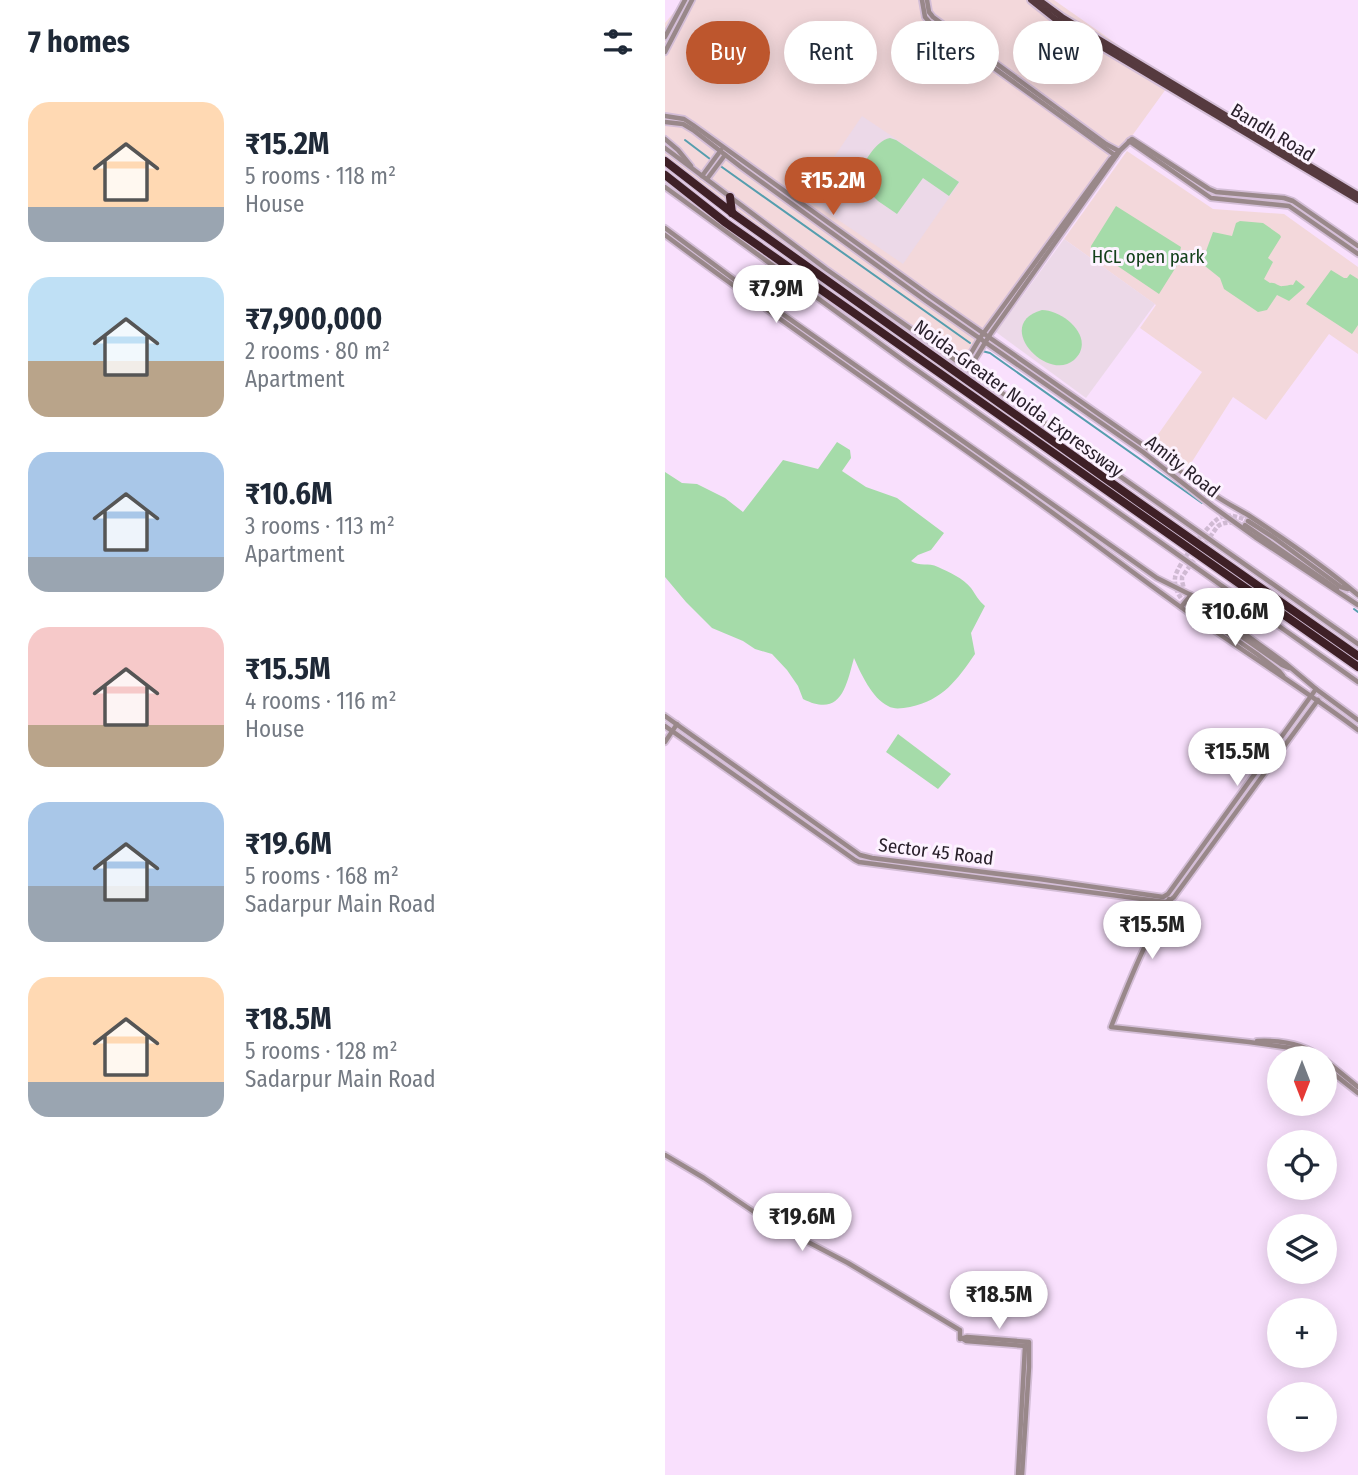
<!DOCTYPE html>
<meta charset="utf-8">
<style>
:root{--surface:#fff;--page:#f2f2f3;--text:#1f2937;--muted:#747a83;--accent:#bd562d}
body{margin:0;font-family:"Fira Sans Condensed",sans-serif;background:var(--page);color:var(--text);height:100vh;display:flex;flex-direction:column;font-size:26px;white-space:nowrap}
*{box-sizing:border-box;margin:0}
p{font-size:23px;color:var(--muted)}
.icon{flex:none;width:38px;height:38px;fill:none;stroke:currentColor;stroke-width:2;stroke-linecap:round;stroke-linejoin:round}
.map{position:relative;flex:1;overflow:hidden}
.side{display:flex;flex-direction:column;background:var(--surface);width:665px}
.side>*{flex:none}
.hud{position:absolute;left:21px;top:21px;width:567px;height:63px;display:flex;gap:14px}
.needle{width:46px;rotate:180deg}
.controls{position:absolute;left:602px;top:1046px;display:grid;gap:14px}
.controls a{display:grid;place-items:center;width:70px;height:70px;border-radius:50%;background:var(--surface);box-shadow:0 4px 18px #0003;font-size:35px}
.price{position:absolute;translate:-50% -60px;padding:0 16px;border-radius:24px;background:#fff;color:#222;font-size:23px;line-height:46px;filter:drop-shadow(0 2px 4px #0008)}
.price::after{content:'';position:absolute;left:50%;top:42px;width:21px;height:16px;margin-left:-10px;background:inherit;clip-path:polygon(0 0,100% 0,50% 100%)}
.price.active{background:var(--accent);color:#fff}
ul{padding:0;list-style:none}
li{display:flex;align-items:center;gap:21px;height:175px;padding:0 28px}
li span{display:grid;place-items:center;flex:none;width:196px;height:140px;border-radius:21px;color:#555}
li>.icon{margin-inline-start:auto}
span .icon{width:84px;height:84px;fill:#fffc;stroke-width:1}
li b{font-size:30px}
h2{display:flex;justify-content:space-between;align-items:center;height:84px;padding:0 28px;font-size:30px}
.chip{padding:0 24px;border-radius:32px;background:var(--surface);box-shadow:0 4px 18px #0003;font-size:24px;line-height:63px}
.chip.active{background:var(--accent);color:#fff}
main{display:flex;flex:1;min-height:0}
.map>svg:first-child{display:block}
.commercial{fill:#f3d8db}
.education{fill:#ecd9e8}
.green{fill:#a5dba9}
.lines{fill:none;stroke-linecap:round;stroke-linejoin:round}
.stream{stroke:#559eae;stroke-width:2}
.minor-tunnel{stroke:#d0bad3;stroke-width:4.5;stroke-dasharray:4.5 2;stroke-linecap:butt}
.minor-casing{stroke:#d4bed7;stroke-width:8}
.major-casing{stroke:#d4bed7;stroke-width:10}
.highway-casing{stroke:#d4bed7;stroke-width:11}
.minor{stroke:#99888a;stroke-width:4.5}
.major{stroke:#563a3f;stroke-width:6}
.highway{stroke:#3e2026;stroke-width:8}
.labels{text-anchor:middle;stroke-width:6;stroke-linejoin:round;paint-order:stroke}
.street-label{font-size:19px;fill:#2a212c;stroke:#fdf3ff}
.park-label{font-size:19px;fill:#14411b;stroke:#fdf3ff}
</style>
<main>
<section class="side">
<h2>7 homes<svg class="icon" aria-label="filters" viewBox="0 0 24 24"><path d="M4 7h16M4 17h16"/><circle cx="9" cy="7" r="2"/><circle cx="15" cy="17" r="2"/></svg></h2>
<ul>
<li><span style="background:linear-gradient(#ffd9b3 75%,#9aa5b1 0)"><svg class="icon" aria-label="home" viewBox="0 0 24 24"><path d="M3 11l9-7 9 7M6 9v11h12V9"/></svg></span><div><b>₹15.2M</b><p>5 rooms · 118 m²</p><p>House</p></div></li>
<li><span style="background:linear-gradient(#bfe0f5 60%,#b9a48a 0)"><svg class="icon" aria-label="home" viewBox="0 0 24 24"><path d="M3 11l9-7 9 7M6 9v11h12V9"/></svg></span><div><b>₹7,900,000</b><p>2 rooms · 80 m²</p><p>Apartment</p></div></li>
<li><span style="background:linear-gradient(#a9c7e8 75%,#9aa5b1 0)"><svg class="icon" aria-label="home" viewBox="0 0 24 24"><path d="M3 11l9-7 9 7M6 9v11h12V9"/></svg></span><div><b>₹10.6M</b><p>3 rooms · 113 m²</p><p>Apartment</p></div></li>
<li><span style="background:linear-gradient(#f6c9c9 70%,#b9a48a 0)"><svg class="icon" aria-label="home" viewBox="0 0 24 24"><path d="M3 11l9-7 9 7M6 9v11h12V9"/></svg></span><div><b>₹15.5M</b><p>4 rooms · 116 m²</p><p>House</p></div></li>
<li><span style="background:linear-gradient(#a9c7e8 60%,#9aa5b1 0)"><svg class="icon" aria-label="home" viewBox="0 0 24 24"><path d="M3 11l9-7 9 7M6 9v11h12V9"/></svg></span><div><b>₹19.6M</b><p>5 rooms · 168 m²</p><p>Sadarpur Main Road</p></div></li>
<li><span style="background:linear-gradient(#ffd9b3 75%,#9aa5b1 0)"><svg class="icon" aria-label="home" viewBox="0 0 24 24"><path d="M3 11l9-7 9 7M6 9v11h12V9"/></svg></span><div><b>₹18.5M</b><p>5 rooms · 128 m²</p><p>Sadarpur Main Road</p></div></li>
</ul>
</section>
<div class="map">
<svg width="693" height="1475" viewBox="0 0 693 1475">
<rect width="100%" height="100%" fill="#f9e0fd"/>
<g class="commercial">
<polygon points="19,0 389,0 506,82 291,379 0,168 0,23"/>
<polygon points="462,151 548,209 619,214 693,267 693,354 664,334 601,420 568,397 523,468 487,443 537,372 475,328 491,305 399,239"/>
</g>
<g class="education">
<polygon points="197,116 295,182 238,264 141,198"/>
<polygon points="399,239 490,304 421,398 331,332"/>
</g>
<g class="green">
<path d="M 225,138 L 231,140 L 294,182 L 284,196 L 258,178 L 232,214 L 213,201 L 190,178 C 199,165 209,141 225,138 Z"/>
<polygon points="451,206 516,247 514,256 516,259 494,294 426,248 426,246"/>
<path d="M 575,221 L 598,223 L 615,235 L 616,237 L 603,258 L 608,262 L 599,279 L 605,283 C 611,282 613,287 618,286 C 623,286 624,284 628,285 L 631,280 L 640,287 L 624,301 L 612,295 L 602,310 L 593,312 L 559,289 L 555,278 L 540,266 L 537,262 L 548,232 L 567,236 L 571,223 Z"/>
<polygon points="666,270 679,278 682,278 685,274 693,279 693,325 687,334 641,304"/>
<path d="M 377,310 C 399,310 432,339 409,360 C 382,383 327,324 377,310 Z"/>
<path d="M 172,442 L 185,450 L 186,458 L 177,471 L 201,487 L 232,498 L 279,533 L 266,550 L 253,555 L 246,561 C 255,567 263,562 273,567 C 284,572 298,578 306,588 C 311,595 313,600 320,606 L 306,633 L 310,654 C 292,680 278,700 245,707 C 237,708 230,710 223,706 C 207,698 196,674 189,658 C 181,687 176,718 138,699 L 133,686 L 122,670 L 107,654 L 90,649 L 78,641 L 47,628 L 21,602 L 0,577 L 0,472 L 17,483 L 32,484 L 60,498 L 78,512 L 118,460 L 153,469 Z"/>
<polygon points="233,734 286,774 273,789 221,752"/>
</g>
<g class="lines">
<g class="stream">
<polyline points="20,140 45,159"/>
<polyline points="54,165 305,343"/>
<polyline points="317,351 325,353 339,363 537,503"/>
<polyline points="689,609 693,612"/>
</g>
<g class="minor-tunnel">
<path d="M 520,593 L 517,581 L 517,577 L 552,527 C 559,520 571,523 580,525"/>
<path d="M 520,603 C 514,597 509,587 510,578 C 511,566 545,521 556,517 C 566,514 574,517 583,521"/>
</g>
<defs>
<g id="minor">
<polyline points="257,0 260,17 268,26 315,58 451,156"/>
<polyline points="262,0 264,12 268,17 441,144 454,151"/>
<polyline points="0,37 20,0"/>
<polyline points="0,52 27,0"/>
<path d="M 0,116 L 19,119 L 28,125 L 265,296 L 551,496 C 561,503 573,509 583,515 C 621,540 659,566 693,595"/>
<polyline points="0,122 18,124 28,130 76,167 261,301 478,452 547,506 590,537 693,605"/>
<polyline points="0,139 13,150 26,166"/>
<polyline points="464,141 546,198 624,206 693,254"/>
<polyline points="0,148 161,269 693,644"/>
<polyline points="37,176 56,150"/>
<polyline points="42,179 60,155"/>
<polyline points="0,187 239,361 693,682"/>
<polyline points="0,228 82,289 492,578 526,595 620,663 651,689 693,720"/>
<path d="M 0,235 C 121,326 247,411 370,500 C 416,533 460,567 506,600 C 567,645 632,684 693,730"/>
<polyline points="299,365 315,338 445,160 467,139 544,189 551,192 619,198 628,201 693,246"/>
<polyline points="304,369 326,333 454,152"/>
<polyline points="583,521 608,537 676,587 683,589"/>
<polyline points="580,525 672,589"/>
<polyline points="526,601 617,665 624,668"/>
<polyline points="523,606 592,654 614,671 618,676"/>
<polyline points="516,607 526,595"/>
<polyline points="0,716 195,855 207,858 374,879 498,897 503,894 651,689"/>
<polyline points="0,726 190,860 194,862 500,902 504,901 509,897 653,700"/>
<polyline points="0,742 12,724"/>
<path d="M 504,899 C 501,915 488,929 481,944 C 468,971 457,999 446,1027 L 584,1042 L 634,1049 L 643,1053 L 651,1059"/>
<path d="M 592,1041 C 616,1040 640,1043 658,1059"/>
<polyline points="660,1060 693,1087"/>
<polyline points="660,1067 693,1093"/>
<polyline points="0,1155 39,1178 101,1220 183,1263 293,1329 295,1330 295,1339 302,1337 364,1342 364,1367 357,1475"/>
<polyline points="298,1339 301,1341 361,1346"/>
<polyline points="353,1475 360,1346"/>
</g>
<g id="major">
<polyline points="366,0 390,19 693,200"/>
<polyline points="374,0 397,17 693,195"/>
</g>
<g id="highway">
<polyline points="0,161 70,215 472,501 693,656"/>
<polyline points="0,175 61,223 693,667"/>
<polyline points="65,197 67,213"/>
</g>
</defs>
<use href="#minor" class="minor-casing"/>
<use href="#major" class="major-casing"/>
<use href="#highway" class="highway-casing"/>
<use href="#minor" class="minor"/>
<use href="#major" class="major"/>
<use href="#highway" class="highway"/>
</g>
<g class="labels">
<g class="street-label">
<text transform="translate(608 132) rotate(31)" y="7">Bandh Road</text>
<text transform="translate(354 398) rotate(36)" y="7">Noida-Greater Noida Expressway</text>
<text transform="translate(518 466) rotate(38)" y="7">Amity Road</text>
<text transform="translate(271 851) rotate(7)" y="7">Sector 45 Road</text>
</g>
<g class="park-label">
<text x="483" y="263">HCL open park</text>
</g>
</g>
</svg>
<div class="controls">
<a><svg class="needle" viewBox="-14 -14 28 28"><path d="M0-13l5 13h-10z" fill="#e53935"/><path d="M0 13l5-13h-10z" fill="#747a83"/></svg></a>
<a><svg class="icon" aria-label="locate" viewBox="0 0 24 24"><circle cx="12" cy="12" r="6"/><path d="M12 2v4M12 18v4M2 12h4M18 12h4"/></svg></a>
<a><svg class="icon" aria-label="layers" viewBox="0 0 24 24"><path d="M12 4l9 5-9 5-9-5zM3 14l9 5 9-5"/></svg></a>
<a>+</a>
<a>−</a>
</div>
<b class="price active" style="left:168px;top:217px">₹15.2M</b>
<b class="price" style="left:111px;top:325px">₹7.9M</b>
<b class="price" style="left:570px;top:648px">₹10.6M</b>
<b class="price" style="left:572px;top:788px">₹15.5M</b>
<b class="price" style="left:487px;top:961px">₹15.5M</b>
<b class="price" style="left:137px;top:1253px">₹19.6M</b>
<b class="price" style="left:334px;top:1331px">₹18.5M</b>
<div class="hud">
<a class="chip active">Buy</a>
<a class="chip">Rent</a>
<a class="chip">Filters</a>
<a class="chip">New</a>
</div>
</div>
</main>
